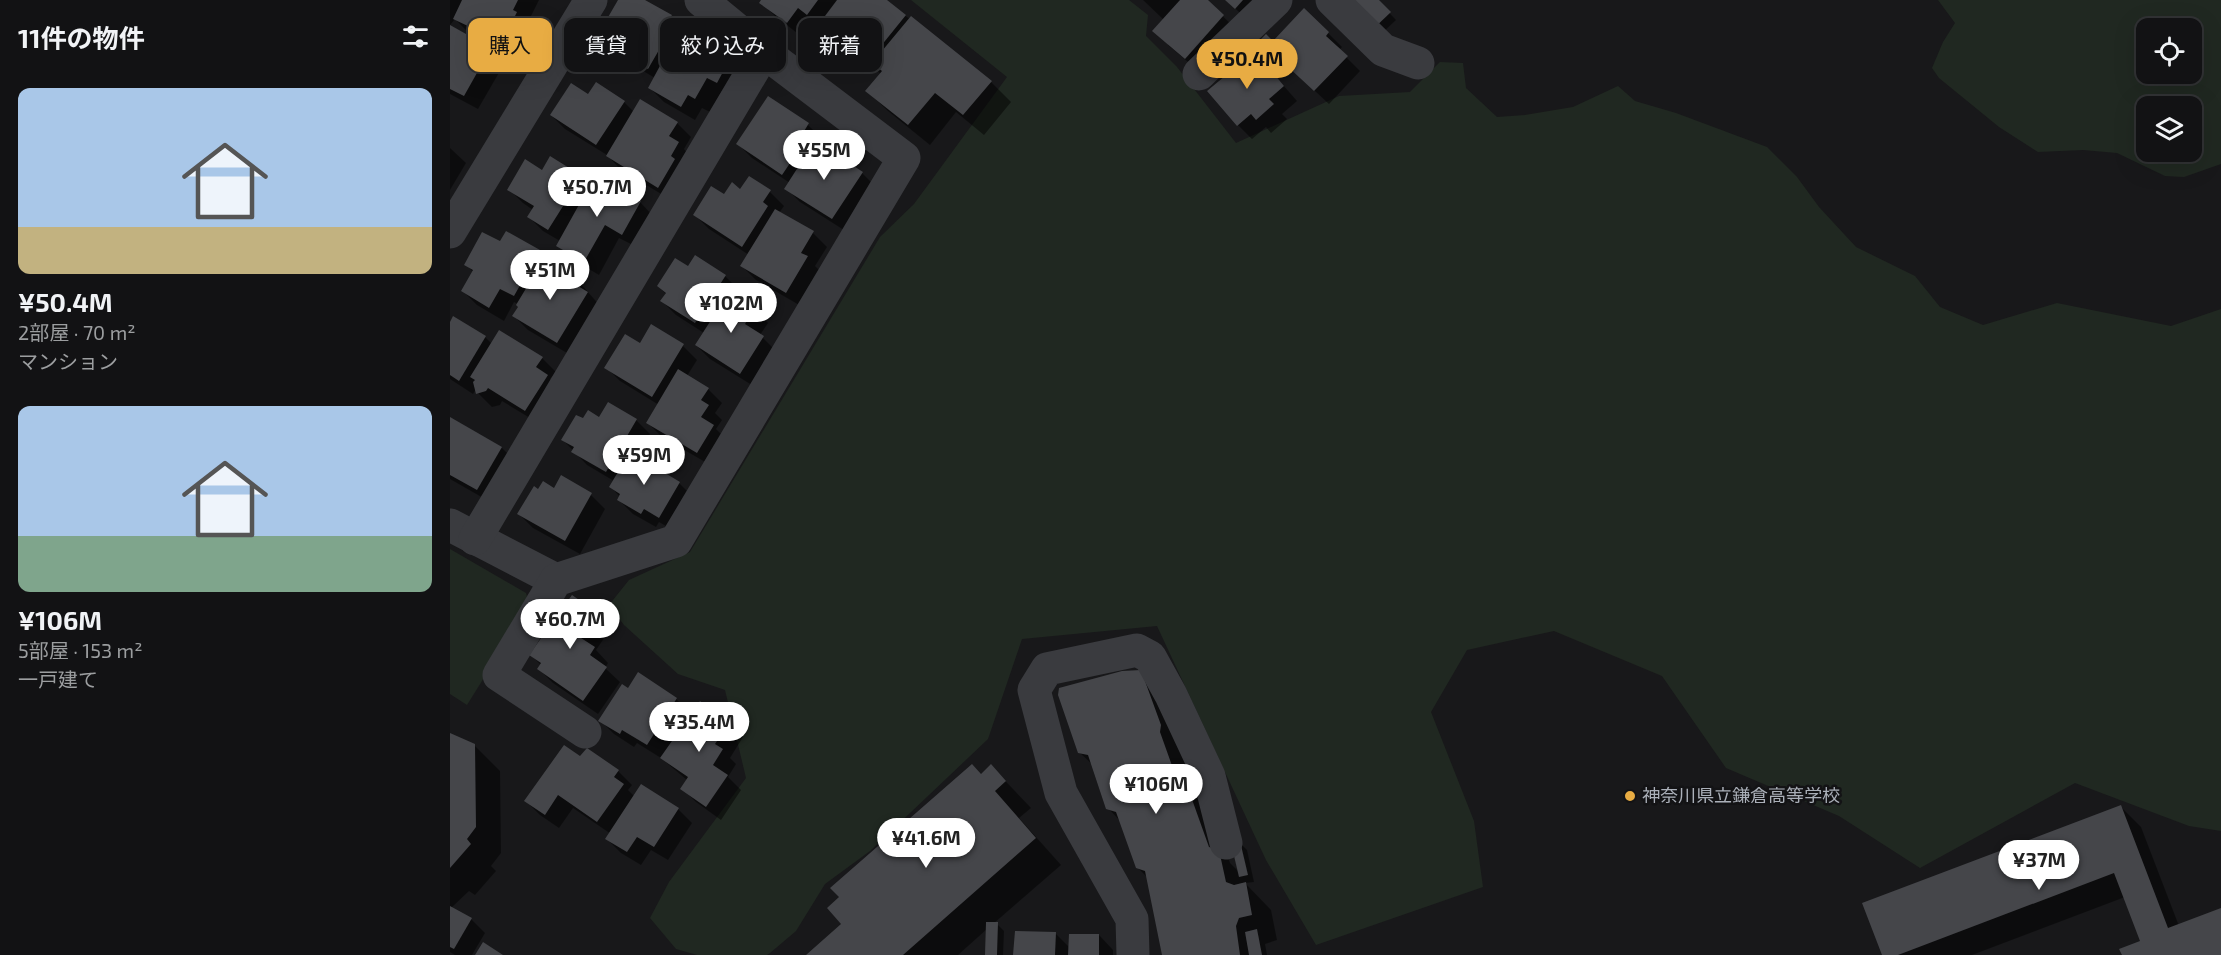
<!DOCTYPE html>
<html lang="ja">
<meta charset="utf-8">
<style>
:root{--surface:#121214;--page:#1f2022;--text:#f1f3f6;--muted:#9c9ea0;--line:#313234;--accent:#e8ac43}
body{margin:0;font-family:"Exo 2","Noto Sans JP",sans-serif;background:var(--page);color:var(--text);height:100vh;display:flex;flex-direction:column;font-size:22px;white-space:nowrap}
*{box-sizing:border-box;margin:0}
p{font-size:20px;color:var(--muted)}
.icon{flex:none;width:33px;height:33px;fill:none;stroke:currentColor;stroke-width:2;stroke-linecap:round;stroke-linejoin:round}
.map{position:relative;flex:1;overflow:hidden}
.sheet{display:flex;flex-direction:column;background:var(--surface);width:450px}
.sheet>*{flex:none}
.top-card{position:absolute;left:18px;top:18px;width:570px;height:54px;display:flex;gap:12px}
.buttons{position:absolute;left:1686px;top:18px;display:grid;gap:12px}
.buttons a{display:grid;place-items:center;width:66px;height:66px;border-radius:12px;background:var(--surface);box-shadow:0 6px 24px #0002,0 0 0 2px var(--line);font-size:30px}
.price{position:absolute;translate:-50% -51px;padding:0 14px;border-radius:21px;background:#fff;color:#222;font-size:20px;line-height:39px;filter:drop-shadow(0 2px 3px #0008)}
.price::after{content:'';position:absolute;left:50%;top:36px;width:18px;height:14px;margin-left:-9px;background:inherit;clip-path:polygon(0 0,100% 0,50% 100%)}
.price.active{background:var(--accent);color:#111}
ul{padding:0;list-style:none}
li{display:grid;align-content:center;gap:12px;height:318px;padding:0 18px}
li span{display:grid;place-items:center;height:186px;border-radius:12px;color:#555}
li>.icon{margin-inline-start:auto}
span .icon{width:108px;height:108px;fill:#fffc;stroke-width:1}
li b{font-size:26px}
h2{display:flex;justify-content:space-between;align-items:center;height:72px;padding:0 18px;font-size:26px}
.chip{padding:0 21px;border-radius:12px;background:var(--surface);box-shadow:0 6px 24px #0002,0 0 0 2px var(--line);font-size:21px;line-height:54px}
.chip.active{background:var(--accent);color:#111}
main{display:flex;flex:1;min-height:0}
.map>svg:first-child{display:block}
.green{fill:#202821;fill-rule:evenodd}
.shadow{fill:#0007}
.building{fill:#45464a}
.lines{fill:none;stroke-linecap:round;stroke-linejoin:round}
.minor{stroke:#3a3b3f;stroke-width:33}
.poi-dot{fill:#e8ac43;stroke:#131315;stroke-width:2}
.labels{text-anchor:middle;stroke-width:5;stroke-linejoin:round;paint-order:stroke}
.poi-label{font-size:18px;fill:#abb0b9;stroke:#131315;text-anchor:start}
</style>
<main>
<section class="sheet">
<h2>11件の物件<svg class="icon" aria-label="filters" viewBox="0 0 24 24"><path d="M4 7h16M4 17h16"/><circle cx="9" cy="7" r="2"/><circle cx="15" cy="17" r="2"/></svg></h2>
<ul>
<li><span style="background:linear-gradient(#a9c7e8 75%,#c2b280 0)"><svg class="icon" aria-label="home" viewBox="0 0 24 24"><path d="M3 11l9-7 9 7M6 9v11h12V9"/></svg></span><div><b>¥50.4M</b><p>2部屋 · 70 m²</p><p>マンション</p></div></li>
<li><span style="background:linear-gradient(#a9c7e8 70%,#7fa58c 0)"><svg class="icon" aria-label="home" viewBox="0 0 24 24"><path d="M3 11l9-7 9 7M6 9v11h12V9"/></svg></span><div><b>¥106M</b><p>5部屋 · 153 m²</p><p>一戸建て</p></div></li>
</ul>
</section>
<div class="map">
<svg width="1771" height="955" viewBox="0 0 1771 955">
<rect width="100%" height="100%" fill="#18181a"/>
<g class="green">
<polygon points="461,0 679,0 698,15 696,36 727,67 786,143 889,96 960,92 990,62 1013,63 1016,88 1047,117 1075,115 1123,107 1168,86 1185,101 1226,113 1317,147 1347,177 1369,207 1406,247 1465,276 1490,307 1533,325 1607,303 1721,326 1771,309 1771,831 1739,826 1625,783 1470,868 1389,816 1276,768 1212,676 1104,631 1017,650 981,712 1024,821 1033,887 866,945 816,860 707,626 572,639 538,739 420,851 375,884 346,931 320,953 317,955 247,955 226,949 200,918 219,882 296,778 275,690 228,674 174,625 159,605 179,580 240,552 430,237 464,204 557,77"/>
<path d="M 1488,0 L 1771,0 L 1771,164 L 1734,177 L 1715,176 L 1667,153 L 1633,150 L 1588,152 L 1549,127 L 1489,78 L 1482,68 L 1493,42 L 1505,23 ZM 1742,28 L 1742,74 L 1696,74 L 1696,28 ZM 1742,106 L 1742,152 L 1696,152 L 1696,106 Z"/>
<polygon points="0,549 76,593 79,605 17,705 0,694"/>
</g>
<g class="shadow">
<polygon points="0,0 89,0 77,24 80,27 66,55 19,33 5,19 0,25"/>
<polygon points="170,0 192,0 221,17 235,31 229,42 233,47 226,57 229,59 242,36 280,58 295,72 281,96 272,91 260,112 252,108 245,120 214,102 200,88 205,78 161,52 147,38"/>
<polygon points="313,0 435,0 541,82 561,102 534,135 506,112 480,145 438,111 417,91 431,74 400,49 386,35 391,29 379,17 371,28 362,21 351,36 325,16 311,2"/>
<polygon points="693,0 756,0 787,30 750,72 718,45 714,20"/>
<polygon points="776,0 819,0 800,22"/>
<polygon points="906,0 927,0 946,20 929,36"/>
<polygon points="0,27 40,50 54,64 28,109 0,94"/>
<polygon points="878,33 892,47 889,50 910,71 879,104 837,65 834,68 809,44 823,43"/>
<polygon points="805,53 847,101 832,114 837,119 821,133 816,127 802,139 788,125"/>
<polygon points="146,84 174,102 184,112 227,123 241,137 234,149 242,158 223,201 171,170 157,155 115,129 101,115 139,96"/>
<polygon points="318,98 358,125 372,139 368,145 412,173 426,187 397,232 350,202 336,188 340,183 302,158 288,144"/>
<polygon points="0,148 16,163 0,190"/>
<polygon points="101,159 131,178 140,187 190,202 204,217 187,247 169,238 149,275 122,259 108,245 110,241 93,231 79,217 83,210 73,203 59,189 92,172"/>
<polygon points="300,178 320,192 334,206 329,213 363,233 377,247 365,266 371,272 351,306 306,280 292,266 299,255 259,229 245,215 275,196 291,191"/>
<polygon points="51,243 89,251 97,260 124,276 151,307 122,356 78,330 64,316 70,307 68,304 64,302 54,321 27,305 13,291 23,272 16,264"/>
<polygon points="246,257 275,276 289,290 285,297 304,309 318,323 310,335 327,352 305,387 260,359 246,345 254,333 226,315 212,301 216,294 208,286 238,268"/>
<polygon points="4,318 36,338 42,344 92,358 106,372 100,379 111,390 90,424 52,401 50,405 42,407 28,393 26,389 23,394 0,379 0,325"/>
<polygon points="202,326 233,346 247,360 237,376 258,389 272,403 265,413 272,420 266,429 277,440 262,466 212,437 198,423 209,405 170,381 156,367 190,345"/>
<polygon points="0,418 52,448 66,462 42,503 0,479"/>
<polygon points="150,419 186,420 200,434 187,458 229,483 243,497 223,530 209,522 206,527 183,514 169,500 170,497 161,487 164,481 137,465 113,440 133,420"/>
<polygon points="111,478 141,495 155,509 130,554 83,528 69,514 89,491 104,490"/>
<polygon points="122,597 147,615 161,628 146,650 158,663 155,668 170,682 148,714 103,683 89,669 91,665 81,655"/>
<polygon points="690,672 716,698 747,793 760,805 780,863 789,872 790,843 797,850 804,882 795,883 821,910 827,940 815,944 817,955 713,955 698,878 687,867 671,822 658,808 644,766 629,752"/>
<polygon points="178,690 226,699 242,714 250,703 279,723 293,737 280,758 286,764 278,777 291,790 271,820 246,802 232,788 237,780 211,758 187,743 184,747 164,734 150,720"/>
<polygon points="0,734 24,745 50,771 51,853 41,866 46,871 25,895 19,891 1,908 21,919 35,933 22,955 5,955 0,952"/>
<polygon points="131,758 168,771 182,785 178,790 185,797 228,809 242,823 218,860 201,850 191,865 171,853 157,839 161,834 123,808 109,828 90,815 76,801"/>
<polygon points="541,766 581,808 569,818 611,865 543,924 547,924 554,931 553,955 536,955 537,929 508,955 358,955 393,924"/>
<polygon points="1671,807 1691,827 1729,926 1771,910 1771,955 1673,955 1692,942 1675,897 1522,955 1434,955"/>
<polygon points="606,934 620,948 649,935 663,950 663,955 565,955"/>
</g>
<g class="building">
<polygon points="12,0 68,0 63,10 67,12 52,42 3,19"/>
<polygon points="168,0 195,0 222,15 214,29 220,31 198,69 146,38"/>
<polygon points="311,0 368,0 357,15 348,8 337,23 309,3"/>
<polygon points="387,0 437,0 456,15 418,62 384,35 390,28 375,16"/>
<polygon points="730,0 758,0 774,15 735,59 702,31"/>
<polygon points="775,0 793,0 785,9"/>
<polygon points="904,0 929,0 941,12 921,31"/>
<polygon points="854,8 879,32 876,36 898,56 864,91 822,52 819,55 806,44 816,34 823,41"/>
<polygon points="461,16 542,81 513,115 485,93 458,125 415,91 432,71 422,63"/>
<polygon points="0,25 41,48 14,96 0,89"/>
<polygon points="241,34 281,57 267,83 257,78 245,99 238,95 231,107 198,88 218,51 229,57"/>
<polygon points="805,51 834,86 819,99 824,104 806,120 801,114 787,126 757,91"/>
<polygon points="146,82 175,101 146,145 100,115 121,83 138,94"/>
<polygon points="318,96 359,123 350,138 355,141 332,175 286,144"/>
<polygon points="190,99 228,122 219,136 229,142 221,156 225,159 208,188 156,156"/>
<polygon points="369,144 413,172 382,219 334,189 352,161 356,164"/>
<polygon points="100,156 132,176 98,230 77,217 84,206 57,190 75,159 92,170"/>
<polygon points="145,176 191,201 172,235 155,225 134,262 106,246"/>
<polygon points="299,176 321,190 313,202 318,206 292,247 243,215 261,186 274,194 282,182 290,189"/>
<polygon points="325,209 364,231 351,253 358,256 336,293 290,266"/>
<polygon points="56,231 90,250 64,296 50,289 39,308 11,291 23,270 14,265 32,232 50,241"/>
<polygon points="245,255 276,275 245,323 210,301 216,293 207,286 225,258 238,266"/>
<polygon points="95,257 125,274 121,282 138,292 107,343 62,316 68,307 66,305"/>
<polygon points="279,292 305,308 295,324 314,336 290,374 245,345"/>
<polygon points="3,316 36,336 9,381 0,375 0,322"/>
<polygon points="201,324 234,344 202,397 154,368 175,334 190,343"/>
<polygon points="49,330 93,357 86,367 98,375 75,411 38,388 36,391 26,394 23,382 25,380 20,377"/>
<polygon points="228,369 259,388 251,400 259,405 251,417 264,425 247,453 196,423"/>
<polygon points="158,402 187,419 156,472 121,452 124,447 111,440 126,415 133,418 138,410 149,417"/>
<polygon points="0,417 52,447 27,490 0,475"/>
<polygon points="180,452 230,482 209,518 194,509 191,514 167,500 170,494 159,487"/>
<polygon points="111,475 142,493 115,541 67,514 84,486 88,489 93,481 104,488"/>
<polygon points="122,595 148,613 131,638 145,647 140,655 157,667 133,701 87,669 91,663 79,655"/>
<polygon points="691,670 711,725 710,732 725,774 734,777 759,847 769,850 776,882 784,885 796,882 802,915 789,918 786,926 790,955 712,955 695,871 686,868 666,812 656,809 638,755 628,753 608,695 609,688 672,671"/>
<polygon points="188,672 227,698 197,745 172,730 170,734 148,721 172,684 178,688"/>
<polygon points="250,701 280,722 265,744 273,749 263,765 278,775 256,807 230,789 238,777 210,758"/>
<polygon points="0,733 25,744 26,827 17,839 21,844 0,868"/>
<polygon points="114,745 130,756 137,748 169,770 164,777 174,784 147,822 108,795 95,815 74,801"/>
<polygon points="522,764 531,774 541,764 556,781 545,791 586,838 453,955 356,955 391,924 377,908 389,897 380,888"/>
<polygon points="191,784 229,808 204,847 187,837 177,852 155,839"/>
<polygon points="1671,805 1718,928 1771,908 1771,955 1672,955 1669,949 1690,941 1664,873 1448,955 1432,955 1412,903"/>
<polygon points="790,841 798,875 789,877 781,843"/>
<polygon points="0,906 22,918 4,949 0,947"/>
<polygon points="536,922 548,922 547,955 535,955"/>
<polygon points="807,929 812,955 799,955 795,932"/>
<polygon points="565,931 606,932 605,955 563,955"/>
<polygon points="619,934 649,934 649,955 618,955"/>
<polygon points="33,942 53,955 25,955"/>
</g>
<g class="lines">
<g class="minor">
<polyline points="882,0 933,50 968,63"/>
<polyline points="749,74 826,0"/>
<polyline points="0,232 141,0"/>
<polyline points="0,525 106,580"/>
<polyline points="25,539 314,52"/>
<polyline points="135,732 49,675 106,580 226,541 454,158 314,52 251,0"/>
<polyline points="683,955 682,919 611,793 584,690 597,669 687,650 700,657 721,695 759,776 776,843"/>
</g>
</g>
<circle class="poi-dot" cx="1180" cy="796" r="6"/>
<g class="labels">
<g class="poi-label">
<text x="1192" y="802">神奈川県立鎌倉高等学校</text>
</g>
</g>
</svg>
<div class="buttons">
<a><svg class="icon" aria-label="locate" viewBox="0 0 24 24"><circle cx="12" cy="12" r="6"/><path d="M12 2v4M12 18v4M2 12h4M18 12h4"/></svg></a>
<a><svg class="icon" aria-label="layers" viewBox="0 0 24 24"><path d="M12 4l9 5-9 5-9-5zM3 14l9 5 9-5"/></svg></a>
</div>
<b class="price active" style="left:797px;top:90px">¥50.4M</b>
<b class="price" style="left:374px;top:181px">¥55M</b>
<b class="price" style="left:147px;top:218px">¥50.7M</b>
<b class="price" style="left:100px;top:301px">¥51M</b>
<b class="price" style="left:281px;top:334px">¥102M</b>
<b class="price" style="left:194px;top:486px">¥59M</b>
<b class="price" style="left:120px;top:650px">¥60.7M</b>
<b class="price" style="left:249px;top:753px">¥35.4M</b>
<b class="price" style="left:706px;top:815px">¥106M</b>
<b class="price" style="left:476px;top:869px">¥41.6M</b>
<b class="price" style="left:1589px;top:891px">¥37M</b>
<div class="top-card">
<a class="chip active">購入</a>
<a class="chip">賃貸</a>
<a class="chip">絞り込み</a>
<a class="chip">新着</a>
</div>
</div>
</main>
